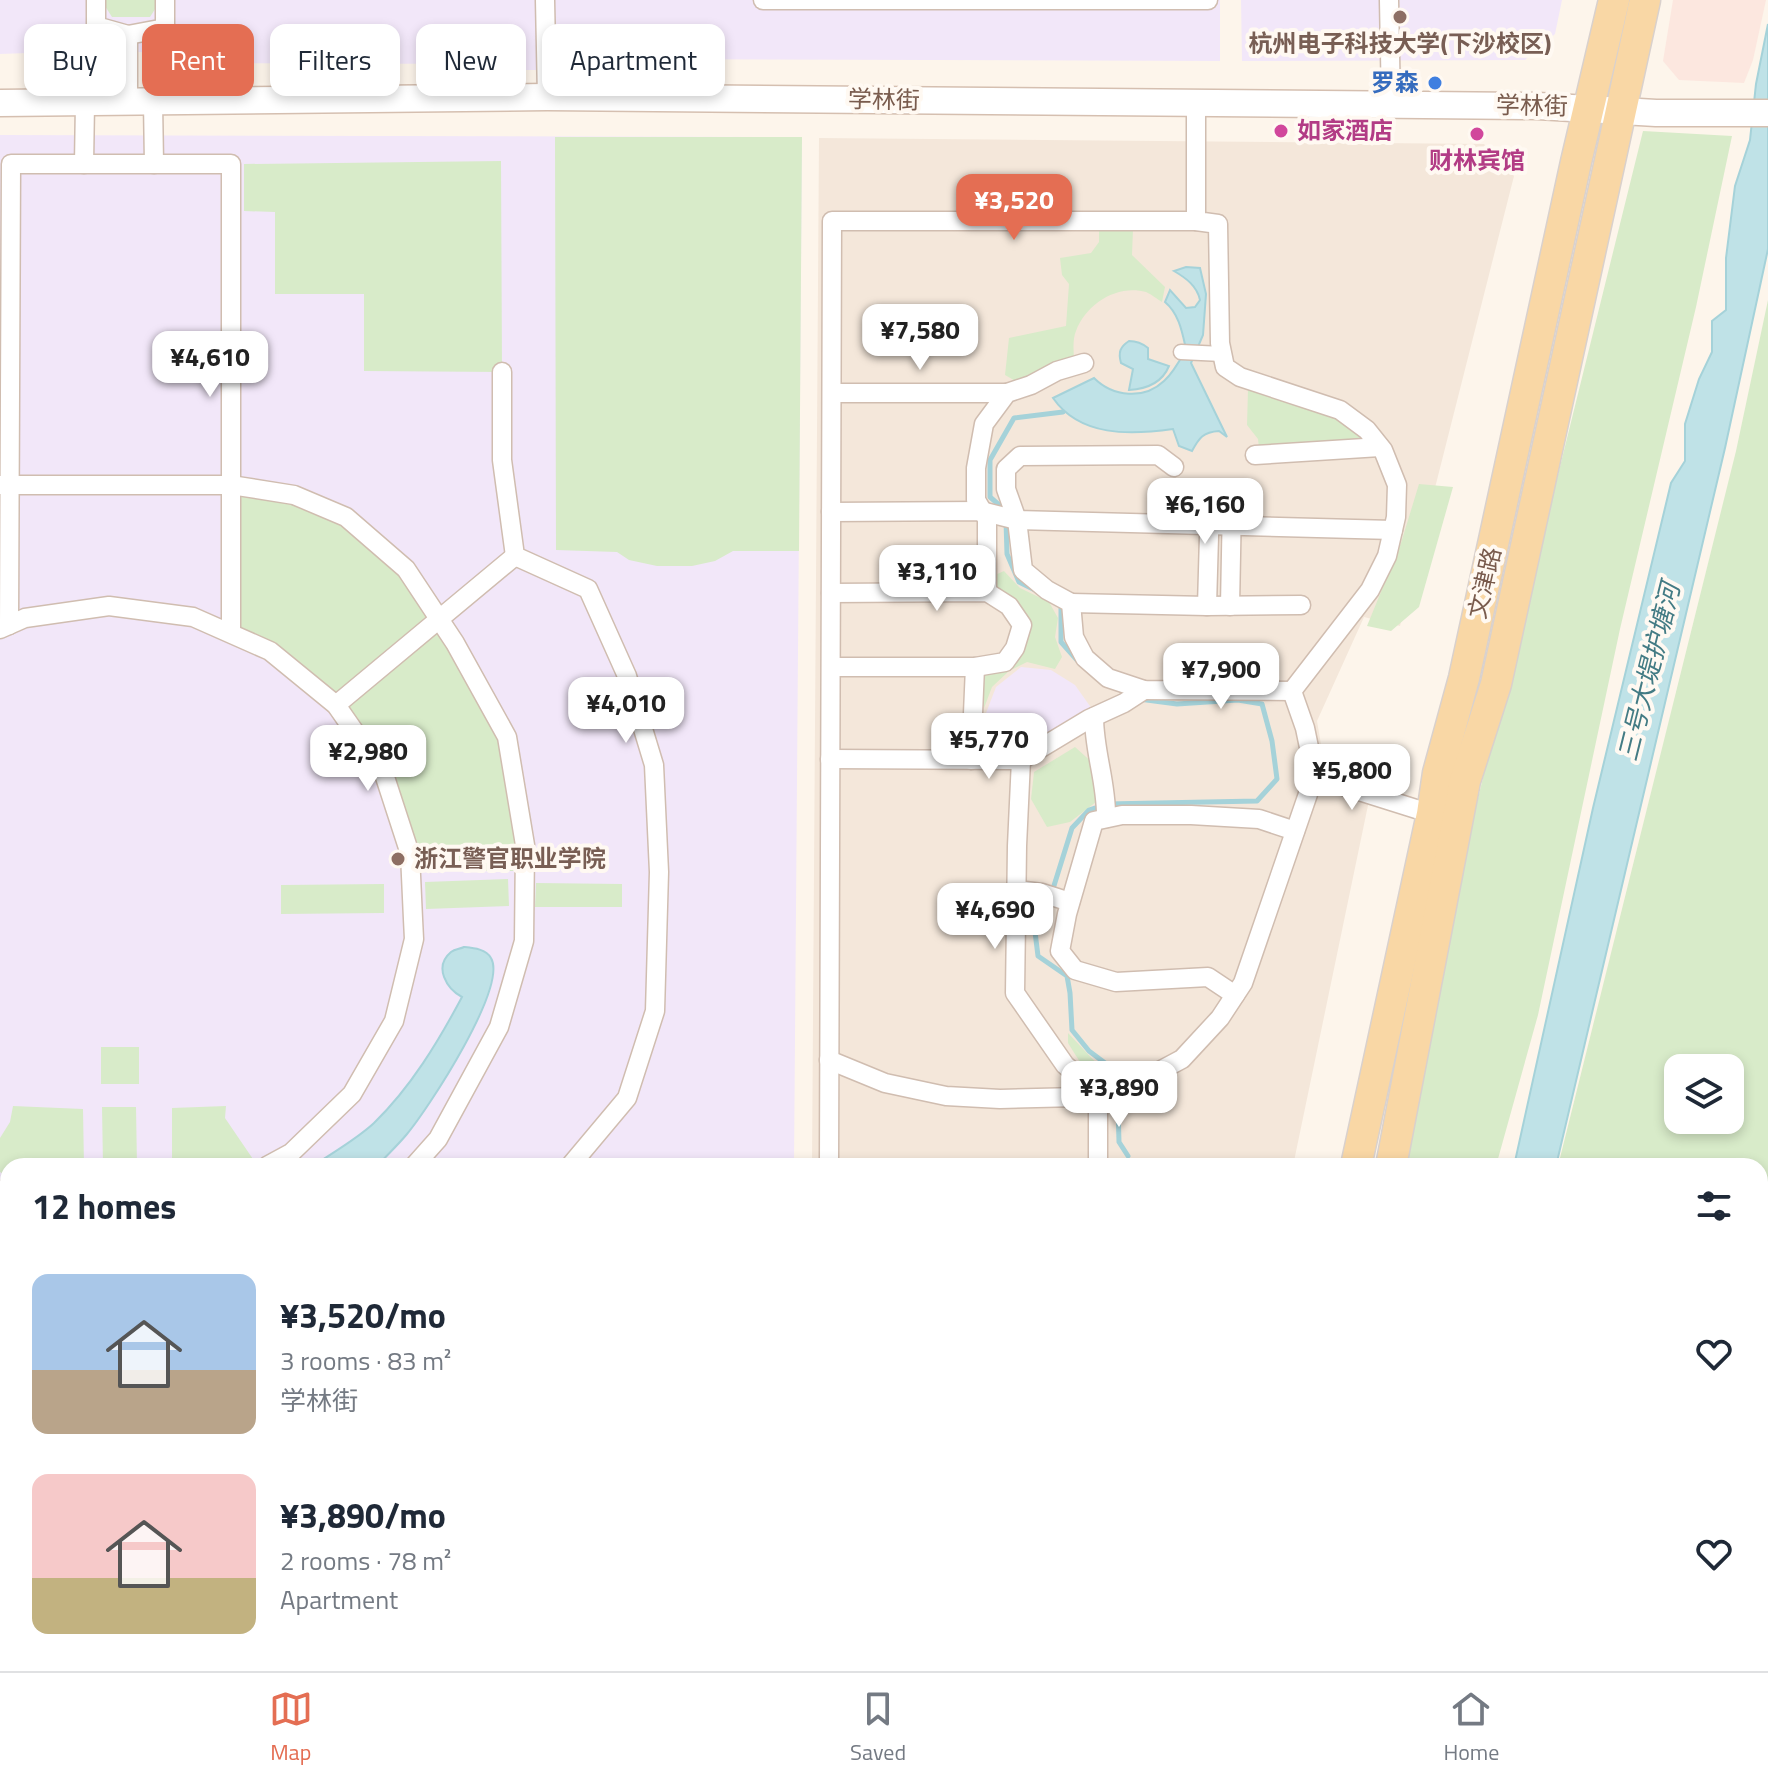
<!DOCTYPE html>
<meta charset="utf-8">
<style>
:root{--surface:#fff;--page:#f2f2f3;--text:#1f2937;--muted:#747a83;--line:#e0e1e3;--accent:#e46e53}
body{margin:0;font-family:"Titillium Web","Noto Sans SC",sans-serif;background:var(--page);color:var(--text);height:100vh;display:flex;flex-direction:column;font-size:30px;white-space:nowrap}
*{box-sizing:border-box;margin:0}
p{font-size:26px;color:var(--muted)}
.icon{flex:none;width:44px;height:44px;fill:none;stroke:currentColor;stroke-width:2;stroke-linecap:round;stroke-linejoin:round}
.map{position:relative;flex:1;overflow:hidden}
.panel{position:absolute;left:0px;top:1158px;width:1768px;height:514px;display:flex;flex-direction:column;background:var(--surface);border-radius:24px 24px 0 0;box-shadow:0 4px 12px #0003}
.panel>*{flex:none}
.guide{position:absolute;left:24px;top:24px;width:800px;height:72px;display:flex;gap:16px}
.controls{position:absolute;left:1664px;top:1054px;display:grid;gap:16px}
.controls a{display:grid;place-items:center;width:80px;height:80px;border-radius:16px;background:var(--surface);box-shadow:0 4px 12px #0003;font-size:40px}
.price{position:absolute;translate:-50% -68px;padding:0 18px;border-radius:16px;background:#fff;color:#222;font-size:26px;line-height:52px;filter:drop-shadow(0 2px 4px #0008)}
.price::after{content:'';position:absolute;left:50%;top:48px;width:24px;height:18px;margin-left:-12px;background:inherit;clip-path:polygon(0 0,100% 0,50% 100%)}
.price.active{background:var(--accent);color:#fff}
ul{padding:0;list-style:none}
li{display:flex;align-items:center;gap:24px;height:200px;padding:0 32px}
li span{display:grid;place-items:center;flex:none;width:224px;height:160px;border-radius:16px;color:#555}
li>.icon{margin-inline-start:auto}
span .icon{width:96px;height:96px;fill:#fffc;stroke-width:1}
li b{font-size:34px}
h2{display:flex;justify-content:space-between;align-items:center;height:96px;padding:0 32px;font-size:34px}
.pill{padding:0 28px;border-radius:16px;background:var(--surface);box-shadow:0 4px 12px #0003;font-size:28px;line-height:72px}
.pill.active{background:var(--accent);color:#fff}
.dock{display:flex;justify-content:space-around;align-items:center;height:112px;border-top:2px solid var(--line);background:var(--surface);font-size:22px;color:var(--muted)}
.dock a{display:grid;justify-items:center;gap:4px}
.dock .active{color:var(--accent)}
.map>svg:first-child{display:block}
.residential{fill:#f4e7da}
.commercial{fill:#fce7df}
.industrial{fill:#eee8e3}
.education{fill:#f2e7f9}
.green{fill:#d8ebc9;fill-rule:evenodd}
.water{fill:#bfe2e7;stroke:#a5d2d9;stroke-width:2}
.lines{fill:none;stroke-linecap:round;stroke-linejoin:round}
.stream{stroke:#a5d2d9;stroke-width:5}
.pedestrian-casing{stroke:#d0bdb0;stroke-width:17}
.minor-casing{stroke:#d0bdb0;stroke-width:21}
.secondary-casing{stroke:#d5bfb0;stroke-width:29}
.primary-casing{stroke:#d9d1cd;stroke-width:33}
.pedestrian{stroke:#fff;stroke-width:14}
.minor{stroke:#fff;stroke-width:18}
.secondary{stroke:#fff;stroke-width:26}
.primary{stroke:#f9d7a5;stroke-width:30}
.education-dot{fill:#8d6e63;stroke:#fff9f2;stroke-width:3}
.shop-dot{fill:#3f7fe0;stroke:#fff9f2;stroke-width:3}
.hotel-dot{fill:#d1479c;stroke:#fff9f2;stroke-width:3}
.labels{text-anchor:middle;stroke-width:8;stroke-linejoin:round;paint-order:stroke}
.education-label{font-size:24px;font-weight:bold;fill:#785e54;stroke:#fff9f2}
.shop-label{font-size:24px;font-weight:bold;fill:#366cbe;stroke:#fff9f2;text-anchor:end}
.street-label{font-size:24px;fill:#795b4d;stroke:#fff9f2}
.hotel-label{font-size:24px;font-weight:bold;fill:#b23c85;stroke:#fff9f2;text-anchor:start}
.water-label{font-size:26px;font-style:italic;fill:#437b84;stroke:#fff9f2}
</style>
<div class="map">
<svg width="1768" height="1671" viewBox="0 0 1768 1671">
<rect width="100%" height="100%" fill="#fdf5eb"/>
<polygon class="residential" points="819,138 1484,144 1514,176 1400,626 1364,617 1317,721 1325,768 1372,786 1293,1166 812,1166"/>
<g class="commercial">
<polygon points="1673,0 1766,0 1753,60 1744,83 1679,80 1663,61"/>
<polygon points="312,1664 722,1664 722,1671 313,1671"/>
</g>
<polygon class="industrial" points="722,1664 1113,1664 1110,1671 722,1671"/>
<g class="education">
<polygon points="0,0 1220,0 1220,61 608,59 607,70 510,70 497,64 185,63 185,53 84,51 0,54"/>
<polygon points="1241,0 1562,0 1555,34 1525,60 1242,61"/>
<polygon points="0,135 802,137 794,1166 8,1166 8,1353 0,1353"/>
<polygon points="1021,667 1051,670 1075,685 1092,709 1007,760 991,745 983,721 996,687"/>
</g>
<g class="green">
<polygon points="105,0 157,0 157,6 150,17 112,17 105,6"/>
<polygon points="1643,131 1732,136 1696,307 1620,629 1538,1015 1496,1166 1387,1166"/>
<polygon points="555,137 802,137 799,551 733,551 715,561 692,566 657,566 629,560 617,552 556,550"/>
<polygon points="501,161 502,372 364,371 364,294 275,294 275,212 244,211 244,164"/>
<path d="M 1099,228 L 1133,229 L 1132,255 L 1165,287 L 1162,302 C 1157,299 1151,294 1146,292 C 1117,284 1086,304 1076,331 C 1072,340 1074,353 1074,362 L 1019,383 L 1005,375 L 1009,338 L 1066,326 L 1069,284 L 1062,275 L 1060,258 L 1091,253 L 1099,242 Z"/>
<path d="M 1768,300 L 1768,1245 L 1760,1245 L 1760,1166 L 1558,1166 L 1736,451 ZM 1678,1068 L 1730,1068 L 1730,1120 L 1678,1120 Z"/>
<polygon points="1248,390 1291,400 1332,415 1367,441 1259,448 1258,439 1247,425"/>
<polygon points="1419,484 1453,487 1419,607 1391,631 1367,626 1401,543"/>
<polygon points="231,485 346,517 406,569 507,737 525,871 411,871 384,774 336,705 231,633"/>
<polygon points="1004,571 1020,588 1049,602 1058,618 1055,637 1062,657 1055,669 1027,662 1009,671 992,687 984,708 983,682 987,658 1003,654 1015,633 1009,614 992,589 995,575"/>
<polygon points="1075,747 1095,765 1105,795 1070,822 1047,827 1031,799 1034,772"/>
<polygon points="508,879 509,906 426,909 425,882"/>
<polygon points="536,883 622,884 622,907 535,907"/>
<polygon points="384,884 384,913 281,914 281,885"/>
<polygon points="1068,1033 1100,1067 1105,1079 1095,1086 1068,1043"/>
<rect x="101" y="1047" width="38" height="37"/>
<polygon points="13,1106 83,1109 84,1166 8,1166 8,1177 0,1172 0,1138 10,1122"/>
<polygon points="226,1106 225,1118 257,1165 172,1166 172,1108"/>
<polygon points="102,1107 136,1107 137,1166 103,1166"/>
<polygon points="1760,1454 1768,1454 1768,1671 1321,1671 1323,1664 1760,1664"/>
</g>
<g class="water">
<polygon points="1768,24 1768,249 1725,448 1556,1166 1514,1166 1593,808 1671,483 1685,461 1685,424 1699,379 1712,352 1712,321 1726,310 1726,258 1735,186 1750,140 1756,84"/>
<path d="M 1186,267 L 1200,268 L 1206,294 L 1203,335 L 1191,363 L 1227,437 L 1219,431 C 1203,432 1199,438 1192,451 L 1179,446 L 1173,429 C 1130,435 1080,437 1053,398 L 1094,378 C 1113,397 1144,400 1164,381 C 1174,372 1180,360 1186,349 C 1182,331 1179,314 1165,302 L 1170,290 L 1186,308 L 1195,307 L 1200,300 C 1197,286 1186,278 1174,271 Z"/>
<path d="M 1129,341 C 1137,341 1142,343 1148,348 L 1148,359 L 1169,366 C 1162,383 1146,389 1129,390 L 1133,369 L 1121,363 C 1118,352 1120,347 1129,341 Z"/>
<path d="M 464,947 C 474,948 486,949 491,958 C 508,987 428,1109 407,1134 C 398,1145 387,1155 377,1166 L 313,1166 C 332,1153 357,1139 374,1123 C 411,1087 438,1042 462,997 C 447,989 433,967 451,952 C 455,949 460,949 464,947 Z"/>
<rect x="1760" y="1245" width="8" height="51"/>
<polygon points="1299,1664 1359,1664 1356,1671 1296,1671"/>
</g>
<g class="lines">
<g class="stream">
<polyline points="1006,511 990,497 990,460 1014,418 1063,412"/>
<polyline points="1006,521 1007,554 1019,582 1035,590"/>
<polyline points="1061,605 1061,642 1077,660"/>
<polyline points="1052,892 1072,828 1089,810 1107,804 1257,801 1277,779 1272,741 1262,704 1238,700 1177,704 1139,699"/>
<polyline points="1049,901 1035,932 1038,956 1067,976 1070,993 1072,1030 1089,1051 1113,1069 1118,1107 1119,1142 1128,1156"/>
</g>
<defs>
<polyline id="pedestrian" points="1181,352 1222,354"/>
<g id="minor">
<polyline points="96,0 96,26 128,35 128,103"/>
<polyline points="545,0 547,97"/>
<polyline points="763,0 1208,0"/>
<polyline points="1389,0 1391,105"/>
<polyline points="128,35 165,28 165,0"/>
<polyline points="153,102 154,164"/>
<polyline points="84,164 85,103"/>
<polyline points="502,372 502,460 515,556 588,589 627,676 654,765 659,872 655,1011 627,1098 570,1166"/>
<polyline points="832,393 1007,393"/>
<polyline points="1255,455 1380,447"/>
<polyline points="1174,467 1158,455 1020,456 1006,469 1006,489 1017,520 1023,570 1047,590 1071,603 1074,637 1085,658 1108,678 1144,690 1292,691"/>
<polyline points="0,485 231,485 294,495 346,517 406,569 455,643 507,737 525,845 524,941 499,1027 438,1139 414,1166"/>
<polyline points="831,512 981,511 1017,520 1393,530"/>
<polyline points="987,592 987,519 976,500 976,468 984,424 1007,393 1031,385 1057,371 1084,363"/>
<polyline points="831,593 987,592 1009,606 1022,625 1015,648 1005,662 975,667"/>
<polyline points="1071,603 1207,606 1301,605"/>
<polyline points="1207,606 1210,501"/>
<polyline points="1230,606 1232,503"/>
<polyline points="9,625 11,164 231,164 231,633"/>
<polyline points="0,629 25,618 109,606 193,617 270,651 336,705 384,774 410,854 413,919 414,939 394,1021 352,1094 291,1153 267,1166"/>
<polyline points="832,667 975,667 971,760"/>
<polyline points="336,705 515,556"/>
<path d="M 1094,717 C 1094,752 1107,784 1106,818"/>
<polyline points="1311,757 1324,780 1432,814"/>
<polyline points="830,759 1021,760 1089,719 1124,703 1144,690"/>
<polyline points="1021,760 1017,846 1015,993 1065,1065 1098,1093 1098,1166"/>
<polyline points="1017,890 1042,893 1070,902"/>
<polyline points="1235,995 1208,977 1116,982 1075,970 1060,951 1067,914 1094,821 1122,815 1191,815 1259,819 1295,831"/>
<polyline points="829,1060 885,1083 946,1096 1000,1099 1078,1097 1137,1083 1182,1059 1220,1018 1243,983 1308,794 1311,757 1305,728 1292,691 1370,590 1387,556 1396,517 1397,485 1383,450 1367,430 1340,410 1240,377 1225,367 1220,343 1218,224 1196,221 1196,103"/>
<polyline points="829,1166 832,221 1196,221"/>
<polyline points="0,1190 8,1194"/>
</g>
<polyline id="secondary" points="0,103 547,97 1538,106 1656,113 1768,113"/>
<g id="primary">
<polyline points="1356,1166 1432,814 1438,773 1464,678 1576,162 1614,0"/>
<polyline points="1391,1166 1465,781 1496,684 1645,0"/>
<polyline points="1760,1387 1768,1387"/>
<polyline points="1760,1419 1768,1419"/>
<polyline points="0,1483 8,1483"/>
<polyline points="1183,1671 1186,1664"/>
<polyline points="1223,1671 1227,1664"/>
</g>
</defs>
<use href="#pedestrian" class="pedestrian-casing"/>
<use href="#minor" class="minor-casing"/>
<use href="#secondary" class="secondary-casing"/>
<use href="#primary" class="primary-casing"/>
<use href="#pedestrian" class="pedestrian"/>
<use href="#minor" class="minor"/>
<use href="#secondary" class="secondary"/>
<use href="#primary" class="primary"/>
</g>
<g class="education-dot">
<circle cx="1400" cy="17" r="8"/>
<circle cx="398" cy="859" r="8"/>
</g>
<circle class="shop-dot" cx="1435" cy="83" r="8"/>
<g class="hotel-dot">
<circle cx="1281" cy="131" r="8"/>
<circle cx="1477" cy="134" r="8"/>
</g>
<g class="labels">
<g class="education-label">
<text x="1400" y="52">杭州电子科技大学(下沙校区)</text>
<text x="414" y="867" text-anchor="start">浙江警官职业学院</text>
</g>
<g class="shop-label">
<text x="1419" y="91">罗森</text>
</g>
<g class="street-label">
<text transform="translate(884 100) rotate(1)" y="8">学林街</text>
<text transform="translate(1532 106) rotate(1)" y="8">学林街</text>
<text transform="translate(1485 583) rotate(-77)" y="8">文津路</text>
</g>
<g class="hotel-label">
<text x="1297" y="139">如家酒店</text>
<text x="1477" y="169" text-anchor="middle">财林宾馆</text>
</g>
<g class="water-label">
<text transform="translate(1649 672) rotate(-76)" y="9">三号大堤护塘河</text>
</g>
</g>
</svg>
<div class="controls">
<a><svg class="icon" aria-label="layers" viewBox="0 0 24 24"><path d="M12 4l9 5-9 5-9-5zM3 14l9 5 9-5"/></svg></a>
</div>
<b class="price active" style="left:1014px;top:242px">¥3,520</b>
<b class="price" style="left:920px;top:372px">¥7,580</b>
<b class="price" style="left:210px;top:399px">¥4,610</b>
<b class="price" style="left:1205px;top:546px">¥6,160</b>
<b class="price" style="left:937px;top:613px">¥3,110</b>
<b class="price" style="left:1221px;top:711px">¥7,900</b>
<b class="price" style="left:626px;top:745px">¥4,010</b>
<b class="price" style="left:989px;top:781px">¥5,770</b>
<b class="price" style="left:368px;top:793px">¥2,980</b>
<b class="price" style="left:1352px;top:812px">¥5,800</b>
<b class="price" style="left:995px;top:951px">¥4,690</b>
<b class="price" style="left:1119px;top:1129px">¥3,890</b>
<div class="guide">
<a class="pill">Buy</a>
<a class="pill active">Rent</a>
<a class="pill">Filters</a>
<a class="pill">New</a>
<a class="pill">Apartment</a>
</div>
<section class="panel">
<h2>12 homes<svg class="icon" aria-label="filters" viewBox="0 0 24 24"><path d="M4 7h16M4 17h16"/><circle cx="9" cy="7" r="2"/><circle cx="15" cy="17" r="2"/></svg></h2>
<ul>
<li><span style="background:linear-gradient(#a9c7e8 60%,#b9a48a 0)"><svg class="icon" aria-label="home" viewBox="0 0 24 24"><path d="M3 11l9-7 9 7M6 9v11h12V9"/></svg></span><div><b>¥3,520/mo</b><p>3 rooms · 83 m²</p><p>学林街</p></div><svg class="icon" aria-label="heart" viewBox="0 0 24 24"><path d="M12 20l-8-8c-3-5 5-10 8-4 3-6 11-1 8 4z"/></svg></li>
<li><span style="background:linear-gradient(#f6c9c9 65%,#c2b280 0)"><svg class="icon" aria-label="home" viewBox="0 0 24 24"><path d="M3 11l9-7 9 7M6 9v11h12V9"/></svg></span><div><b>¥3,890/mo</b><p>2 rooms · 78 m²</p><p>Apartment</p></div><svg class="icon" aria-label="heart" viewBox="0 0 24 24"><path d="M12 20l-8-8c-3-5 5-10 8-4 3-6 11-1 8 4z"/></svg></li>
</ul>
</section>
</div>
<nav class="dock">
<a class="active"><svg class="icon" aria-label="map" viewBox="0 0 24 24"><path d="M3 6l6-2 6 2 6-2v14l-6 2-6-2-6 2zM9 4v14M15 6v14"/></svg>Map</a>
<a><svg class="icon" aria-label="saved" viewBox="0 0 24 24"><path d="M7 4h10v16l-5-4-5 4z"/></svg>Saved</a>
<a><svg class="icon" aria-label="home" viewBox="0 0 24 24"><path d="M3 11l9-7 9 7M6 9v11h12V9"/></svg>Home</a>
</nav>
